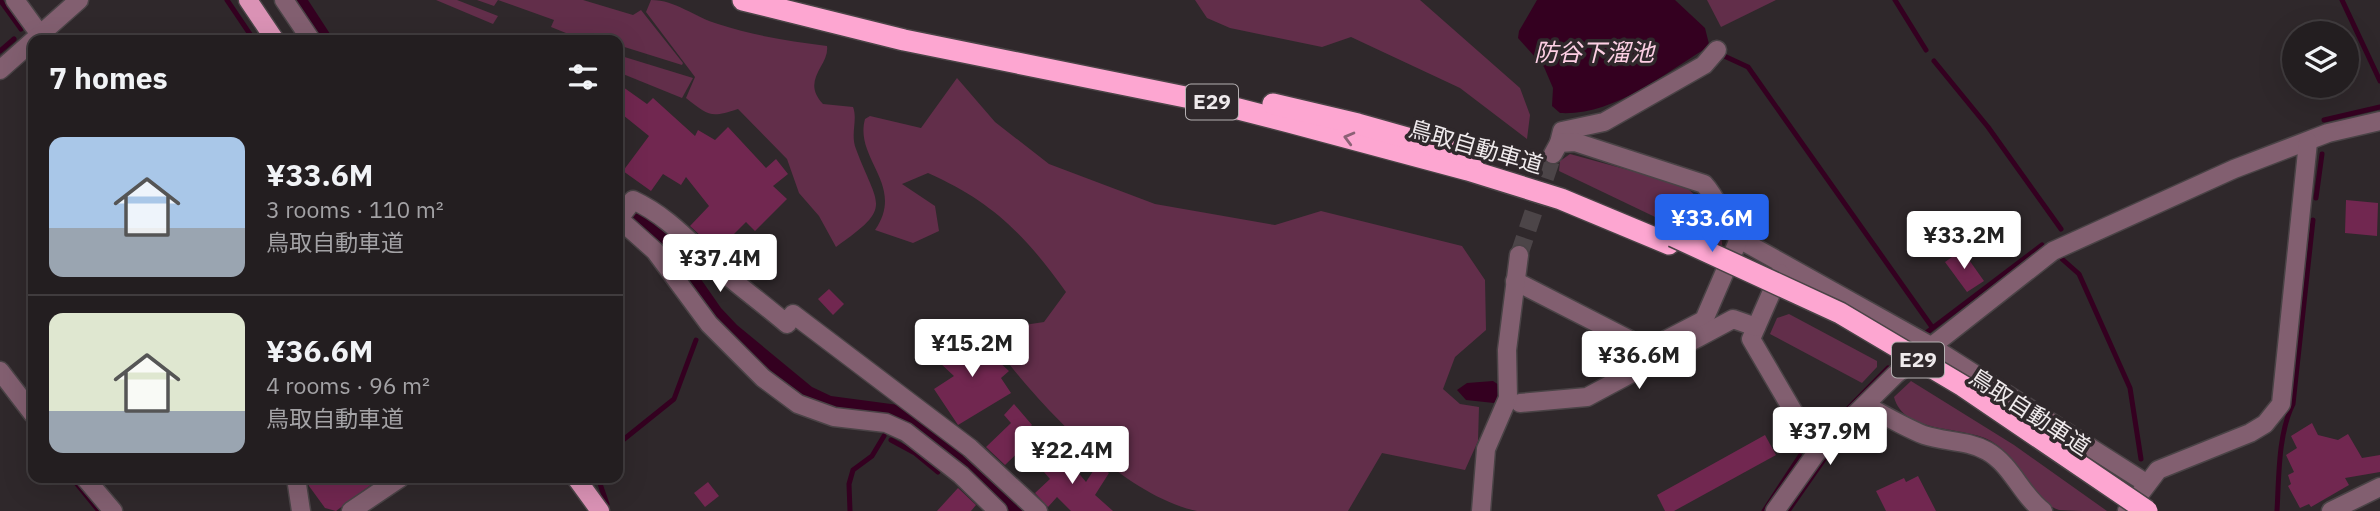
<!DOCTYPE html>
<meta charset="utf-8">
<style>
:root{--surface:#231e20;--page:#2f2b2d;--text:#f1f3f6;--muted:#a3a2a5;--line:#403c3e;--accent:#2563eb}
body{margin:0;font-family:"IBM Plex Sans","Noto Sans JP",sans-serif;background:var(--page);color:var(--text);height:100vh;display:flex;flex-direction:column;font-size:26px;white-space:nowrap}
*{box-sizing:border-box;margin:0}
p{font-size:23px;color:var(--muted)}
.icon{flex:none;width:38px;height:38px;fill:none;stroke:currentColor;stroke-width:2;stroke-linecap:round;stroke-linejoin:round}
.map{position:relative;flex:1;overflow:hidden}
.side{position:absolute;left:28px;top:35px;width:595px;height:448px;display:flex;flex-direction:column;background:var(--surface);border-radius:14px;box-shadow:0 7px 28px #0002,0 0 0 2px var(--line)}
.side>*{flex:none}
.controls{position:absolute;left:2282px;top:21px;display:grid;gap:14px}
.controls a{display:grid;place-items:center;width:77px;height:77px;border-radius:50%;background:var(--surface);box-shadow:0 7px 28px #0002,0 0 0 2px var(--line);font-size:35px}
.price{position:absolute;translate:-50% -60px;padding:0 16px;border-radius:7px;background:#fff;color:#222;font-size:23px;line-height:46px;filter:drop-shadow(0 2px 4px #0008)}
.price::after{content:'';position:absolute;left:50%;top:42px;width:21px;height:16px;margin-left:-10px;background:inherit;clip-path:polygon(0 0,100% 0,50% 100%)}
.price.on{background:var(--accent);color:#fff}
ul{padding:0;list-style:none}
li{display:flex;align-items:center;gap:21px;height:175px;padding:0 21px}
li+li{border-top:2px solid var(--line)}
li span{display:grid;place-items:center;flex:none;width:196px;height:140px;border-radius:14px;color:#555}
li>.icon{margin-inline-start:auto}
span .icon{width:84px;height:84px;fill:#fffc;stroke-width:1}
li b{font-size:30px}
h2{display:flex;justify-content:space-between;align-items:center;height:84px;padding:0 21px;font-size:30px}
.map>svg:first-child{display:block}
.green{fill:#622e4a}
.water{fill:#340020}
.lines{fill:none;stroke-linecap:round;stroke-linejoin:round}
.stream{stroke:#340020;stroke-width:5}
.building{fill:#712750}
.minor-tunnel{stroke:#4c4548;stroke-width:18;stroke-dasharray:18 9;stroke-linecap:butt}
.minor-casing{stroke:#4a4346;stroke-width:21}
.major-casing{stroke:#4a4346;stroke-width:21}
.highway-casing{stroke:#4a4346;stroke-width:24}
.minor{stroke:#825f70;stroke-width:18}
.major{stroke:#da92b5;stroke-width:18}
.highway{stroke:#fda6d1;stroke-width:21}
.highway-bridge-casing{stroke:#4a4346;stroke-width:24;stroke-linecap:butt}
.highway-bridge{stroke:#fda6d1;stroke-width:21}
.oneway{stroke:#8c6176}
.labels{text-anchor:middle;stroke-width:7;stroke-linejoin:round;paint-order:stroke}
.shield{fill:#2f282b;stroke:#b5b0b2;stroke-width:2}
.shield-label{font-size:21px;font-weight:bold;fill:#efeaec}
.street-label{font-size:23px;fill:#efeaec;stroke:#2f282b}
.water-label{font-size:24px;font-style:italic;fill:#fdcfe4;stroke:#2f282b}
</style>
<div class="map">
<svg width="2380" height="511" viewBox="0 0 2380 511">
<rect width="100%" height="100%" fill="#2f282b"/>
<g class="green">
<polygon points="436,0 457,0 498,16 493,24"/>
<polygon points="477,0 583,0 633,15 641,10 683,63 682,65 618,45 618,40 571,35 551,27 554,20 498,0 494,6"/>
<path d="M 651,0 C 676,0 694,17 718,24 C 754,36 789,41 827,46 C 830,65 800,80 823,104 L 853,107 C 858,120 850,134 856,149 C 878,208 894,206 836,247 L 819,216 L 799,193 L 787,159 L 738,109 C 710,118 709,116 686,98 L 695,77 L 646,12 Z"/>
<polygon points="1195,0 1420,0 1520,88 1530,115 1527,139 1460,88 1351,37 1322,47 1230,28 1207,18"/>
<polygon points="1707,0 1776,0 1721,27"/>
<polygon points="618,55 693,78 682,98 618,72"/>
<path d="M 957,78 L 995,122 L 1049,164 L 1155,204 L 1275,225 L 1321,211 L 1462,246 L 1485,280 L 1486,330 L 1455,357 L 1443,389 L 1460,404 L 1479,407 L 1478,441 L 1465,470 L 1382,453 L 1348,511 L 1197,511 C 1123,495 1040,406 996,347 L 999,329 L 1044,322 L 1066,292 C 1025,235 993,202 928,173 L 902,184 L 935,206 L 939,231 L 913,243 L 875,230 C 906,185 854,159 865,119 L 870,116 L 921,128 Z"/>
<path d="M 1570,154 L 1683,185 C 1698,195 1725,230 1722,249 L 1559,171 L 1560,161 Z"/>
<polygon points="1789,314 1877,361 1877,367 1862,383 1770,334 1777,318"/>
<path d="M 1911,381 L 2014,445 L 2107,511 C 2093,511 2072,511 2059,510 C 2033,502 2022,456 1987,439 C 1959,426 1903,433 1894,397 Z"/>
</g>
<g class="water">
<polygon points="289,0 308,0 334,40 315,40"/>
<path d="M 1537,0 L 1675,0 L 1705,28 L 1709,44 L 1705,49 C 1662,75 1613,116 1560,113 L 1552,106 L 1553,88 L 1544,67 L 1518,38 L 1519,31 Z"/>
<path d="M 618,195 L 652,217 L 680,249 L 721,308 L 737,325 L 812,387 L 831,396 L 906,406 L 1031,511 L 1004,511 C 987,494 968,467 947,455 C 888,420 813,414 761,367 C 747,355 731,341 719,326 C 687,286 664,238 618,212 Z"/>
<polygon points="1493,381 1499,385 1500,394 1494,403 1466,400 1457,390 1467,383"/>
</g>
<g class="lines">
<g class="stream">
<polyline points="0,0 21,29"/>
<polyline points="227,0 254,40"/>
<polyline points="1895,0 1926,50"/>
<polyline points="2342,0 2380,81"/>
<polyline points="0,51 14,39"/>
<polyline points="1722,55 1748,67 1932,327"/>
<polyline points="1934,61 1988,127 2061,229"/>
<polyline points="2324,120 2380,107"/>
<polyline points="2316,198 2322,154"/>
<polyline points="2062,259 2079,274 2130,388 2141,459"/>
<polyline points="1922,336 2042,245"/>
<polyline points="1824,433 1888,368"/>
<polyline points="891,440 915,453 938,472"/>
<polyline points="618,444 674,399 696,340"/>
<polyline points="72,478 99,511"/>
<polyline points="598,478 607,504"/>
<polyline points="850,511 849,484 853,470 872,456 884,436"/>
<polyline points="1764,511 1800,456"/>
<polyline points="1788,511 1827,455"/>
<path d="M 2277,511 C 2279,477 2278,434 2293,404 L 2313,220"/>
</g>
</g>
<g class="building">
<polygon points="623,87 647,104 653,98 695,136 698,130 715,140 728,127 766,168 776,159 788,174 773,186 787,199 755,231 746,222 717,251 690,226 709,206 686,177 681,185 663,174 651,191 623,171 649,136 618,111 618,94"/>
<polygon points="2346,200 2378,203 2377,236 2345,233"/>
<polygon points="1962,250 1984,281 1967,292 1945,262"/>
<polygon points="829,289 844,304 833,315 818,299"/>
<polygon points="979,334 992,345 987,351 1009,371 1001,378 1011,393 958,425 934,389 954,376 940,363 966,335 973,341"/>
<polygon points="1014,404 1032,425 1020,437 1027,444 1005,465 986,447 1011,423 1004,415"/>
<polygon points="2312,423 2318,435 2338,440 2348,434 2362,458 2380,455 2380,472 2345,478 2349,485 2311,507 2309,504 2300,508 2288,486 2291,484 2288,475 2294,472 2286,455 2297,448 2291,436"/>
<polygon points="1765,435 1776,455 1674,511 1665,511 1657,495"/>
<polygon points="1055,451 1060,458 1063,454 1086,482 1097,465 1109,473 1095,495 1113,511 1071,511 1057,497 1048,507 1035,493 1050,479 1044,472 1050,467 1045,460"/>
<polygon points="1918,476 1936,511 1886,511 1876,491 1904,478 1906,482"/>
<polygon points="307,478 380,478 336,511 325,508 309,486"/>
<polygon points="708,482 719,496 705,507 694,493"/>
<polygon points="958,488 976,505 971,511 937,511"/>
</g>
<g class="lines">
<polyline class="minor-tunnel" points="1519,255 1553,154"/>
<defs>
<g id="minor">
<polyline points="15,0 44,40"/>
<polyline points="284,0 311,40"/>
<polyline points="0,70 79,0"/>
<polyline points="1559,143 1562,131 1604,122 1704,65 1717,50"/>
<path d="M 1553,154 L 1559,143 L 1575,142 L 1704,184 C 1719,200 1724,223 1739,239 L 1929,345 L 2146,483"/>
<polyline points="618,218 655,251 709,324 763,378 798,404 834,417 886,423 906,432 961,475 998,511"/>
<path d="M 618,220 L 633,200 C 670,217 693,246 723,272 C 744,290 766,306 787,324 L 793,314 L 970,448 L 1038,511"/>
<polyline points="1780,273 1751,339 1817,452"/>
<polyline points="1515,281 1644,347 1652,347 1704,320 1739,239"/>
<polyline points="0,371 33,414"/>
<polyline points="1520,403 1587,397 1733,319 1756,327"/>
<path d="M 1865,405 C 1884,415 1904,427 1924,435 C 1945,442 1967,440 1987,451 C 2012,465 2021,495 2043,511"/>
<polyline points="85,478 113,511"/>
<polyline points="296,478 301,511"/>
<polyline points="351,511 400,478"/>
<polyline points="1481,511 1486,449 1508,398 1507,350 1519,255"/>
<polyline points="1775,511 1817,452 1895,375 2053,251 2234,169 2328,133 2380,121"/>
<polyline points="2127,511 2158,470 2250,433 2265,424 2281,404 2308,142"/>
<polyline points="2331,511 2380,487"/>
</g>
<g id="major">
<polyline points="248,0 275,40"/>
<polyline points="576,478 600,511"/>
</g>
<g id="highway">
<polyline points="743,0 904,40 1215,103 1289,122 1468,170 1561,199 1669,244"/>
<polyline points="1273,104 1358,124 1475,157"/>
</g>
</defs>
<use href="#minor" class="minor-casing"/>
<use href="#major" class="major-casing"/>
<use href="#highway" class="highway-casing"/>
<use href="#minor" class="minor"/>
<use href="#major" class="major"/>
<use href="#highway" class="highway"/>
<defs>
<polyline id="highway-bridge" points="1673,236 1840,313 1963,386 2147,511"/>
</defs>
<use href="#highway-bridge" class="highway-bridge-casing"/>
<use href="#highway-bridge" class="highway-bridge"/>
</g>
<defs><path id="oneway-chevron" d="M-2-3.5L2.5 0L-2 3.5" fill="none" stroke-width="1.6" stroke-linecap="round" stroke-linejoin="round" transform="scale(1.75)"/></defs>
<use class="oneway" href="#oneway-chevron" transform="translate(1349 138) rotate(-165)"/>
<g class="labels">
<g class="shield">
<rect x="1186" y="84.5" width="52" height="35" rx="5"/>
<rect x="1892" y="342.5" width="52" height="35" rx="5"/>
</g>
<g class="shield-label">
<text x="1212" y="109">E29</text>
<text x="1918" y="367">E29</text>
</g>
<g class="street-label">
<text transform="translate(1476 147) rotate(16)" y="8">鳥取自動車道</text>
<text transform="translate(2030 412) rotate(33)" y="8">鳥取自動車道</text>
</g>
<g class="water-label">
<text x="1594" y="61">防谷下溜池</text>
</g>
</g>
</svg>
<div class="controls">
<a><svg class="icon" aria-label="layers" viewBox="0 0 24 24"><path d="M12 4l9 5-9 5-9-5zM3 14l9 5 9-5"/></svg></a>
</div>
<b class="price on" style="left:1712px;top:254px">¥33.6M</b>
<b class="price" style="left:1964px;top:271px">¥33.2M</b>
<b class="price" style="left:720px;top:294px">¥37.4M</b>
<b class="price" style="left:972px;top:379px">¥15.2M</b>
<b class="price" style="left:1639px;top:391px">¥36.6M</b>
<b class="price" style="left:1830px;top:467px">¥37.9M</b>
<b class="price" style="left:1072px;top:486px">¥22.4M</b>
<section class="side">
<h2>7 homes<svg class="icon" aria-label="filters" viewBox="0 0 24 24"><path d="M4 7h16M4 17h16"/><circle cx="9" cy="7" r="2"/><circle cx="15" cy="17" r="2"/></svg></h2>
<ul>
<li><span style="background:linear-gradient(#a9c7e8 65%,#9aa5b1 0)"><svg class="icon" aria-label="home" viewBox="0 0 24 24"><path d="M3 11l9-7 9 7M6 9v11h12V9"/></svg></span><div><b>¥33.6M</b><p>3 rooms · 110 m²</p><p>鳥取自動車道</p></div></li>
<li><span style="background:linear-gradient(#dfe7d0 70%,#9aa5b1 0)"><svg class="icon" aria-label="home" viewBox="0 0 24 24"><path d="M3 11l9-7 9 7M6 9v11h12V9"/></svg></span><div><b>¥36.6M</b><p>4 rooms · 96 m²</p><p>鳥取自動車道</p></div></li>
</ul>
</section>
</div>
